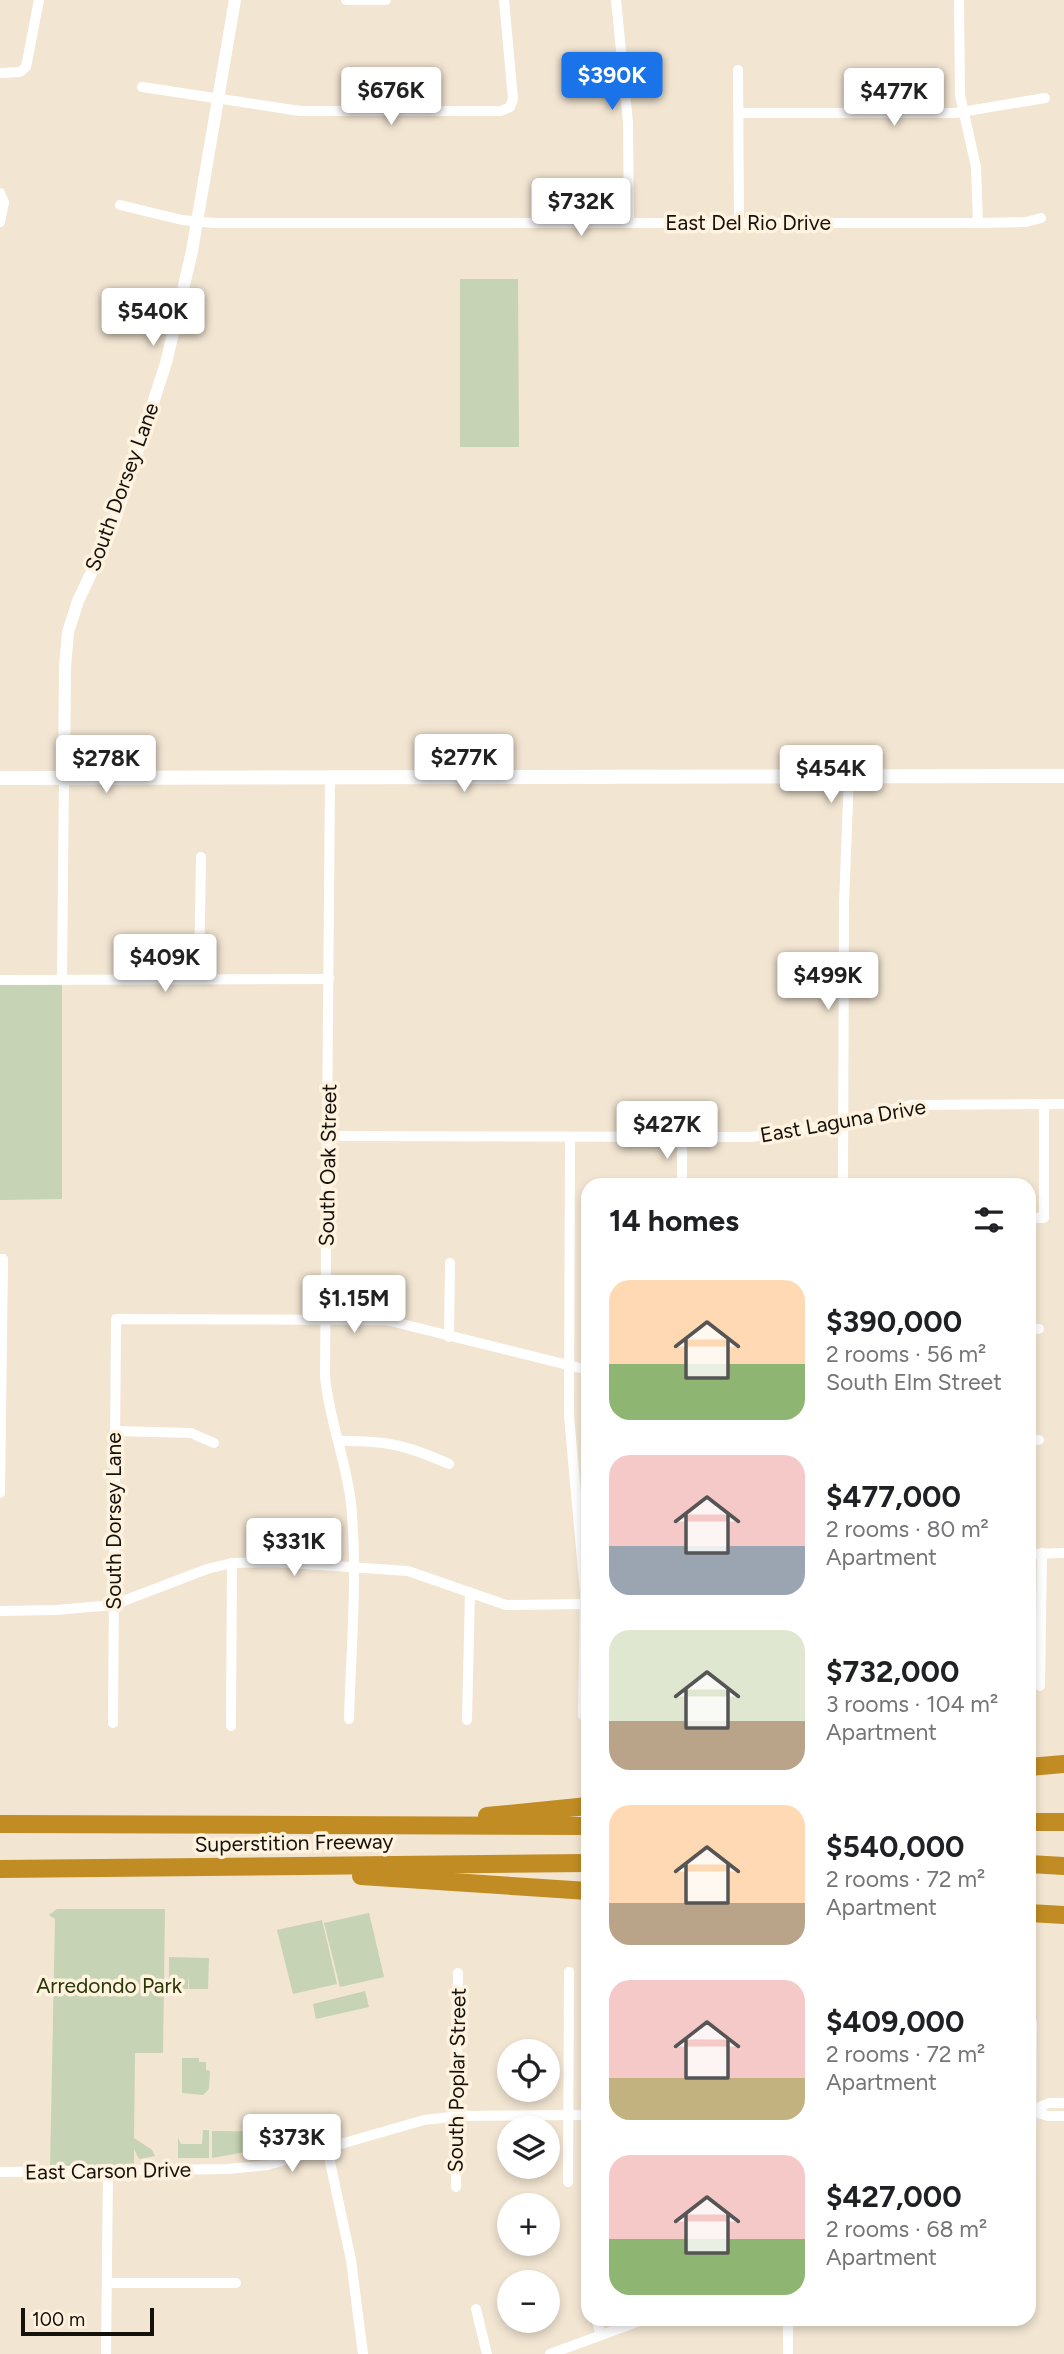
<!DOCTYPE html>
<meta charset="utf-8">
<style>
:root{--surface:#fff;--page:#f6f6f6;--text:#202124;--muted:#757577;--accent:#1a73e8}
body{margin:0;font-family:Figtree,sans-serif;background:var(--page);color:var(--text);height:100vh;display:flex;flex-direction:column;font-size:26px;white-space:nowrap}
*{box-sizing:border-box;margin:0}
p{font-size:23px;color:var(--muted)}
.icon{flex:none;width:38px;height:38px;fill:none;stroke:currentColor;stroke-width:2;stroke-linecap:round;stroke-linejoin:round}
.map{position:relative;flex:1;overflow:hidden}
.drawer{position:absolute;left:581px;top:1178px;width:455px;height:1148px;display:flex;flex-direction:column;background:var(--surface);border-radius:21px;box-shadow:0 4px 10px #0003}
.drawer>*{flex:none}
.buttons{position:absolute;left:497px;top:2039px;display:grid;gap:14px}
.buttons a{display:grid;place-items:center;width:63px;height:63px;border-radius:50%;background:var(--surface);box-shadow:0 4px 10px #0003;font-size:35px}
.scale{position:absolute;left:21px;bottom:18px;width:133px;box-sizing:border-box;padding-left:7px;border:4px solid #15110b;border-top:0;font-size:19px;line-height:24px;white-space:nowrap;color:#15110b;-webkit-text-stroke:5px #fff2df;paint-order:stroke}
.price{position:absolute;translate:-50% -60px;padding:0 16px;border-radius:7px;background:#fff;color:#222;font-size:23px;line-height:46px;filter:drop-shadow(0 2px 4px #0008)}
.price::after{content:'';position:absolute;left:50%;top:42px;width:21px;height:16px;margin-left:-10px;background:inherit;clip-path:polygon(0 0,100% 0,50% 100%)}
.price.on{background:var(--accent);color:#fff}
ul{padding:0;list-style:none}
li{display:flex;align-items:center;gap:21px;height:175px;padding:0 28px}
li span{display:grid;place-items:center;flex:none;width:196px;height:140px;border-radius:21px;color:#555}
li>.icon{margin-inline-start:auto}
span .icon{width:84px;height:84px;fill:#fffc;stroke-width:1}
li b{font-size:30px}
h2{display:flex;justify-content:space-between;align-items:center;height:84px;padding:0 28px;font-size:30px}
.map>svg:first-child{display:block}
.green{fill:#c6d3b5}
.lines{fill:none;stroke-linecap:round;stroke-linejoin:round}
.minor{stroke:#fff;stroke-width:10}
.tertiary{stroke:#fff;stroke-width:12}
.secondary{stroke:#fff;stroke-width:14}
.motorway{stroke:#c08c23;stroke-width:18}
.labels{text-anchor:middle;stroke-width:7;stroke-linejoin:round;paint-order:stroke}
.street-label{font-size:21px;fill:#15110b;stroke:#fff2df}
.park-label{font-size:21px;fill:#273707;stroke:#fff2df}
</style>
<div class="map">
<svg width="1064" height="2354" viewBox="0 0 1064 2354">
<rect width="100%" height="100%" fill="#f2e5d2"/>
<g class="green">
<polygon points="460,279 518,279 519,447 460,447"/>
<polygon points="62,978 62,1199 0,1200 0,981"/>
<polygon points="57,1909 165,1909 163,2053 135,2053 134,2138 152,2150 155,2156 139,2159 134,2149 134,2170 50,2170 55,1919 49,1915"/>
<polygon points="369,1913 384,1977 340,1987 324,1923"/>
<polygon points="322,1920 337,1984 293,1994 277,1930"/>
<polygon points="169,1957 209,1958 208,1989 189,1989 189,1973 188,1989 169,1988"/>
<polygon points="365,1991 369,2007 316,2019 313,2004"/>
<polygon points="182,2058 199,2058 199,2062 206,2062 206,2070 210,2071 209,2089 203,2095 182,2093"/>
<polygon points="203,2130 209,2130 209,2158 178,2158 178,2138 181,2144 202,2144"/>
<polygon points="212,2131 283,2132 299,2142 212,2158"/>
</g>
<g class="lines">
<g class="minor">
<polyline points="346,0 386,0"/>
<polyline points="616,0 628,122 629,223"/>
<polyline points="959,0 960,95 976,167 978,223"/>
<polyline points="738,70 739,223"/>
<polyline points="0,73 20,72 26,67 39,0"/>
<polyline points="142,87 300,111 501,111 510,107 513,99 504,0"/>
<polyline points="739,113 955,113 1045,98"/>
<polyline points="0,193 4,202 0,222"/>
<polyline points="120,205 182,220 214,223 978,223 1026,222 1041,218"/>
<path d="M 330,776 L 325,1376 C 329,1420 346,1460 351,1503 C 358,1573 351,1648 349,1719"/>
<polyline points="62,978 64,778"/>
<polyline points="199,978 201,857"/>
<polyline points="0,980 329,979"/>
<polyline points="328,1136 751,1137 802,1130 911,1105 1064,1104"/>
<polyline points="570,1138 569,1416 585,1593 583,1715"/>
<polyline points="682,1185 682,1138"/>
<polyline points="843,1185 844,904 849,775"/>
<polyline points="1029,1218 1044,1218 1044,1104"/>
<polyline points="0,1259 3,1259 0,1493"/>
<polyline points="1029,1328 1039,1329"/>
<polyline points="449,1337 450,1263"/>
<polyline points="115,1431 191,1433 214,1443"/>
<polyline points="1029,1440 1039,1440"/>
<path d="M 338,1441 C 385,1440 406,1445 449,1464"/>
<polyline points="1029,1554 1064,1553"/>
<polyline points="0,1611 56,1610 113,1605 207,1569 232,1563 274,1562 408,1571 506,1605 588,1604"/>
<polyline points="1040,1686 1042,1553"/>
<polyline points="467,1720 470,1592"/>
<polyline points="113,1723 116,1319 386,1320 588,1370"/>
<polyline points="231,1726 232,1563"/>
<polyline points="1029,2110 1048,2116 1064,2116"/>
<polyline points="1032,2110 1049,2103 1064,2103"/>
<polyline points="327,2148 351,2260 363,2354"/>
<polyline points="0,2172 228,2169 268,2165 424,2120 459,2116 588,2115"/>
<polyline points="1031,2179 1032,2023"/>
<polyline points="568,2182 569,1972"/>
<polyline points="456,2187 458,1973"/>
<polyline points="107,2283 236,2283"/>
<polyline points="476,2309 487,2354"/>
<polyline points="596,2319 601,2334"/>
<polyline points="106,2354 108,2170"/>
<polyline points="550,2354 645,2319"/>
<polyline points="788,2354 788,2319"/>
</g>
<polyline class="tertiary" points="64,778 65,667 68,632 78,601 112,529 166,363 192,251 235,0"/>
<polyline class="secondary" points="0,778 1064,776"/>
<g class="motorway">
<polyline points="1029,1767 1064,1764"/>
<polyline points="487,1816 588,1806"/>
<polyline points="1029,1822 1064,1822"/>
<polyline points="0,1824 588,1826"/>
<polyline points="1029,1864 1064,1866"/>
<polyline points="0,1869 588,1863"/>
<polyline points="361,1876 588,1891"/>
<polyline points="1029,1913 1064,1915"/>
</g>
</g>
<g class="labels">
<g class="street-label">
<text x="748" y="230">East Del Rio Drive</text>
<text transform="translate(122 487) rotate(-70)" y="7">South Dorsey Lane</text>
<text transform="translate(843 1121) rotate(-10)" y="7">East Laguna Drive</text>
<text transform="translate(328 1165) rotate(-89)" y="7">South Oak Street</text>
<text transform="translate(114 1521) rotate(-90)" y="7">South Dorsey Lane</text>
<text transform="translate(294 1843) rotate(-1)" y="7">Superstition Freeway</text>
<text transform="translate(457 2080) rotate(-89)" y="7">South Poplar Street</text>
<text transform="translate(108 2171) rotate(-1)" y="7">East Carson Drive</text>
</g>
<g class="park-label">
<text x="109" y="1993">Arredondo Park</text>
</g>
</g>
</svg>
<div class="buttons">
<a><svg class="icon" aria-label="locate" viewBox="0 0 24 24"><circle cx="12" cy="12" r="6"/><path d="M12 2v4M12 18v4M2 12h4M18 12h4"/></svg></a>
<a><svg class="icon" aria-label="layers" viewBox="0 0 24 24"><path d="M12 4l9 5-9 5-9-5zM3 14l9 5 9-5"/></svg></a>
<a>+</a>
<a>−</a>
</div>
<div class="scale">100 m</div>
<b class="price on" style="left:612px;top:112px">$390K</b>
<b class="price" style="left:391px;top:127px">$676K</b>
<b class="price" style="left:894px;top:128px">$477K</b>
<b class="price" style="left:581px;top:238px">$732K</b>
<b class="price" style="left:153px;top:348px">$540K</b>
<b class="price" style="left:464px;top:794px">$277K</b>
<b class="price" style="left:106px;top:795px">$278K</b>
<b class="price" style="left:831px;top:805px">$454K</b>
<b class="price" style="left:165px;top:994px">$409K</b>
<b class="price" style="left:828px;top:1012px">$499K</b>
<b class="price" style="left:667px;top:1161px">$427K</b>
<b class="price" style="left:354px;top:1335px">$1.15M</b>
<b class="price" style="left:294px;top:1578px">$331K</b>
<b class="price" style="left:292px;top:2174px">$373K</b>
<section class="drawer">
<h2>14 homes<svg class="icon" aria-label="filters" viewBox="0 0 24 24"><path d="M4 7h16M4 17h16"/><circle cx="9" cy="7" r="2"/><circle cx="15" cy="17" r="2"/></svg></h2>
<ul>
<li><span style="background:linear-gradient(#ffd9b3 60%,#8fb573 0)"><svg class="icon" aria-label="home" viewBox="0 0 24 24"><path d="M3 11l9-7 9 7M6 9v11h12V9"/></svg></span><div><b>$390,000</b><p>2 rooms · 56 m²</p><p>South Elm Street</p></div></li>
<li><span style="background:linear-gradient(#f6c9c9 65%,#9aa5b1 0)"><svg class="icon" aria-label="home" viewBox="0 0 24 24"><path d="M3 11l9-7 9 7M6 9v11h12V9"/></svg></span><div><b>$477,000</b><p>2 rooms · 80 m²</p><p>Apartment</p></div></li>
<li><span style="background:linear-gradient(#dfe7d0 65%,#b9a48a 0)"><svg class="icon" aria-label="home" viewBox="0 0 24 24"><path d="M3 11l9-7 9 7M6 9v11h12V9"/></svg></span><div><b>$732,000</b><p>3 rooms · 104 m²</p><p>Apartment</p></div></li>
<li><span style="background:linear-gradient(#ffd9b3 70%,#b9a48a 0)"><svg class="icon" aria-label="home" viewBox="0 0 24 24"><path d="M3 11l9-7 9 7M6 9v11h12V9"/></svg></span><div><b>$540,000</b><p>2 rooms · 72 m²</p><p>Apartment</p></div></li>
<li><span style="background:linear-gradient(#f6c9c9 70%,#c2b280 0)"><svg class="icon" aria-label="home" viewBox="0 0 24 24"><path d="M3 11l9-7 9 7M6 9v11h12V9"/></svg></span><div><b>$409,000</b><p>2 rooms · 72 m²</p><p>Apartment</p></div></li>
<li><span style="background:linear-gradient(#f6c9c9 60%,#8fb573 0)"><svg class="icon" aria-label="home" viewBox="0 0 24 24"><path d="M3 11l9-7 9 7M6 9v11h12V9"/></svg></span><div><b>$427,000</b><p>2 rooms · 68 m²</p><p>Apartment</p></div></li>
</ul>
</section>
</div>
